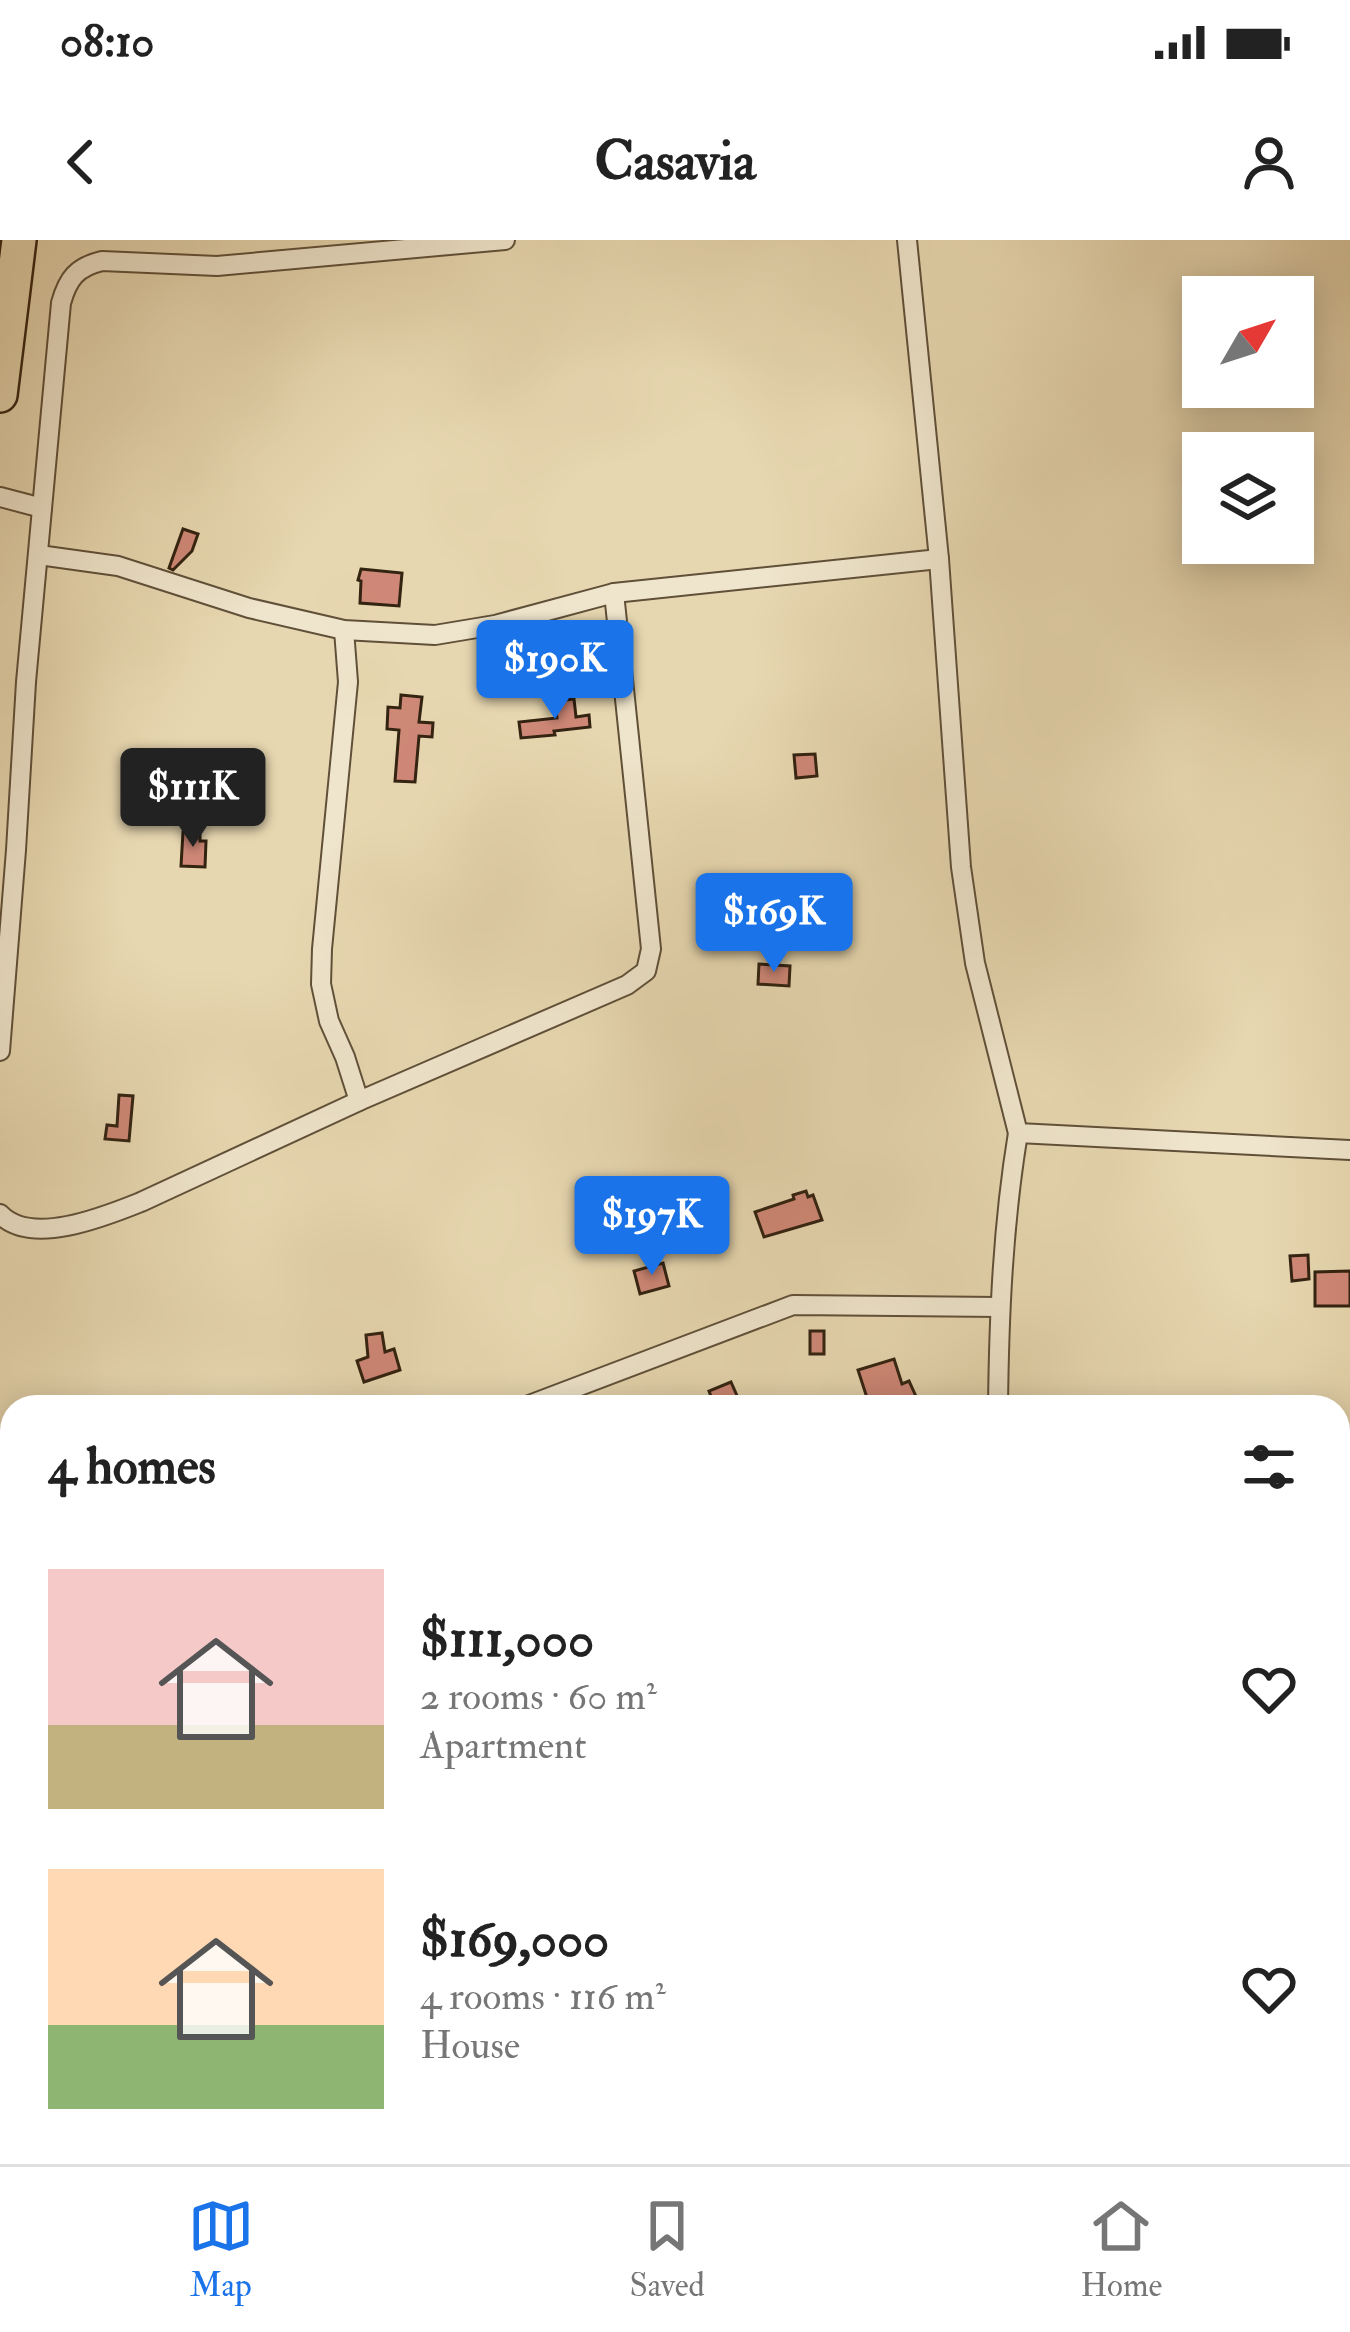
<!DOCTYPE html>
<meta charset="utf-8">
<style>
:root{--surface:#fff;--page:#f6f6f6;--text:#222;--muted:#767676;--line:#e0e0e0;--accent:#1a73e8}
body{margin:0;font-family:"IM FELL Double Pica",serif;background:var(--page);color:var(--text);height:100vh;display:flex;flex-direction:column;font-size:45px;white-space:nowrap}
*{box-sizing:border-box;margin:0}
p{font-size:39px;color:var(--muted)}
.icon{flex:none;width:66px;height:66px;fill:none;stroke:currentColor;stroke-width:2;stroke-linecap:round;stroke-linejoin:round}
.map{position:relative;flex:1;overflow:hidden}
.panel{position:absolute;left:0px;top:1155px;width:1350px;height:771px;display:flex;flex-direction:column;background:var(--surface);border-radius:36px 36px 0 0;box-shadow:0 6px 30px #0003}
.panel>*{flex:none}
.needle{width:78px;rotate:51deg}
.fabs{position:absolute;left:1182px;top:36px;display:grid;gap:24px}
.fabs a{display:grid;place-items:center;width:132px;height:132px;border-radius:0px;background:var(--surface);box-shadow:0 6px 30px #0003;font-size:60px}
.price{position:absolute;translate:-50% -102px;padding:0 27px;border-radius:12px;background:var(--accent);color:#fff;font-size:39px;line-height:78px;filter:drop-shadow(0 3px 6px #0008)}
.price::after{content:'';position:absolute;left:50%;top:72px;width:36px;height:27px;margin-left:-18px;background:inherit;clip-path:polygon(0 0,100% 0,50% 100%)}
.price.on{background:#222;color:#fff}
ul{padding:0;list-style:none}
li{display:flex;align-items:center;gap:36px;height:300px;padding:0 48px}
li span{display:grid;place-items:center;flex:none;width:336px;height:240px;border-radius:0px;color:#555}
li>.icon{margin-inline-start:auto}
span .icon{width:144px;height:144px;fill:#fffc;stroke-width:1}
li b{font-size:51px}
h2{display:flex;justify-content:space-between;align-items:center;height:144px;padding:0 48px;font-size:51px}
.status{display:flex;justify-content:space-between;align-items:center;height:84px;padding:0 60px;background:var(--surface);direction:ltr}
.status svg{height:33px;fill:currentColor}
header{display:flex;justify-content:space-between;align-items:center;height:156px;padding:0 48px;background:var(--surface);font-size:54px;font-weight:700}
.menu{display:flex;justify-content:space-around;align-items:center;height:168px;border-top:3px solid var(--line);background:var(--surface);font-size:33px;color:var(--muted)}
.menu a{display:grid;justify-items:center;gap:6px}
.menu .on{color:var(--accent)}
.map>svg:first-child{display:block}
.building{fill:#cf8877;stroke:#332311;stroke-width:3}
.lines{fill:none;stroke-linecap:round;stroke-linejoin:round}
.street-casing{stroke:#605039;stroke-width:22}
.highway-casing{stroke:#332311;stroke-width:38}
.street{stroke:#efe5cc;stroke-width:18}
.highway{stroke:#e7d7b0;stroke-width:33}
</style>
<div class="status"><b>08:10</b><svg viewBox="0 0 49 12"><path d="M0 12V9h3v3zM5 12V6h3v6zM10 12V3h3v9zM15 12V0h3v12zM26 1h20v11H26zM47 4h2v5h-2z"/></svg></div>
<header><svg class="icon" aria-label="back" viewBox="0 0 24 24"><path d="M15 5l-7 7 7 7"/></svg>Casavia<svg class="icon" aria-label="person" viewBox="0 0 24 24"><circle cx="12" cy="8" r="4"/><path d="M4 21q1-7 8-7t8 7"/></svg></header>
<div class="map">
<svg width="1350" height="1924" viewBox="0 0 1350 1924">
<rect width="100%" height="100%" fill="#e7d7b0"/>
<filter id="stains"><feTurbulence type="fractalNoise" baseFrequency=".00167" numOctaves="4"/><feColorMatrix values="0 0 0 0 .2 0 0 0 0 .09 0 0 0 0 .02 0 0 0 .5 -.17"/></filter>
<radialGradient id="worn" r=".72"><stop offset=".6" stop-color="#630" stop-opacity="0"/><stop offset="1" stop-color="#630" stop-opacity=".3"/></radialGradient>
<g class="building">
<polygon points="183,289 198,294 192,311 173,330 169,328"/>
<polygon points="361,329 402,333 399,366 360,363 361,341 358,340"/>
<polygon points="401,455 422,457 419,482 433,483 432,497 419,496 415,542 395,541 399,490 387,489 388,467 400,468"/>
<polygon points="574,459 576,477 589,475 590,487 554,491 555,495 521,498 519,482 557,478 555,461"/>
<polygon points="815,514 817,536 796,538 794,515"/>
<polygon points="183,592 200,593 200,601 206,601 205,627 181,626"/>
<polygon points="759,724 790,726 789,746 758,744"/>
<polygon points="119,855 133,856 129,901 105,899 107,885 117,886"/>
<polygon points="806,951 808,957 813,955 822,980 764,997 755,972 794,959 793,955"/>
<polygon points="1308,1015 1309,1039 1292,1041 1290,1016"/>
<polygon points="663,1023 669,1046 640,1054 634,1031"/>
<polygon points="1350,1031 1350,1066 1315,1066 1315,1032"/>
<rect x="810" y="1091" width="14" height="23"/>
<polygon points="382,1093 385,1112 394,1109 400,1130 364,1142 357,1121 368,1117 366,1095"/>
<polygon points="894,1119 902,1144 909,1141 919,1163 911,1167 888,1167 885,1159 869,1164 858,1130"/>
<polygon points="731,1142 742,1167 715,1167 709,1151"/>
<polygon points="1338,1360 1348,1360 1350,1416 1338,1417"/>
<rect x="1338" y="1444" width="12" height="42"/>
<polygon points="5,1574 12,1574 12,1617 0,1615"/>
<polygon points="0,1771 12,1773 12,1831 0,1826"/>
</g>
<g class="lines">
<defs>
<g id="street">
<polyline points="907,0 939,319 961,627 975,723 1018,893 1350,910"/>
<polyline points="0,257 42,268"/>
<polyline points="39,315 118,326 249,368 344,390 435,395 495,385 614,353 939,319"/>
<polyline points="344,390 348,442 322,709 321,744 329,781 345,817 359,861"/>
<path d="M 0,811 L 16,610 L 26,442 L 61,63 C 68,38 77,27 102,21 L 217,26 L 505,0"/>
<path d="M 0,974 C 31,1007 106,976 141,962 L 359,861 L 627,745 L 646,731 L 651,709 L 614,353"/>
<polyline points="524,1167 793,1065 999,1067"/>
<path d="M 998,1167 C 999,1075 1003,984 1018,893"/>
<polyline points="0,1257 12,1256"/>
<polyline points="0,1679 12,1678"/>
<polyline points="618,1914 619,1924"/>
<polyline points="1091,1914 1092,1924"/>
<polyline points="1317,1914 1317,1924"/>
</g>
<polyline id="highway" points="0,155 19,0"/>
</defs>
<use href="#street" class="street-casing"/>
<use href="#highway" class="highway-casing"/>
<use href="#street" class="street"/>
<use href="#highway" class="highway"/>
</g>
<rect width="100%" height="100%" filter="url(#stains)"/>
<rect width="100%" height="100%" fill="url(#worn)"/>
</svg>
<div class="fabs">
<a><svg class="needle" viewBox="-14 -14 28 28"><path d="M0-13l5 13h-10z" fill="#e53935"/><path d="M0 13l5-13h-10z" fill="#767676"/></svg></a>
<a><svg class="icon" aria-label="layers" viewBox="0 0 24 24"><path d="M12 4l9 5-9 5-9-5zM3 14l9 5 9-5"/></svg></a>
</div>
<b class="price" style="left:555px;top:482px">$190K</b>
<b class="price on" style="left:193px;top:610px">$111K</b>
<b class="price" style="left:774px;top:735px">$169K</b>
<b class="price" style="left:652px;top:1038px">$197K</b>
<section class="panel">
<h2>4 homes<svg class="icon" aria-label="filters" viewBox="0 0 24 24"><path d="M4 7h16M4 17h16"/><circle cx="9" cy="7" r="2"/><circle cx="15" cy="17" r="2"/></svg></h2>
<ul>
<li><span style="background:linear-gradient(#f6c9c9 65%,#c2b280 0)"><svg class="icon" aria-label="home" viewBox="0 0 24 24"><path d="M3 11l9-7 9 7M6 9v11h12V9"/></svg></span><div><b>$111,000</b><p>2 rooms · 60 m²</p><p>Apartment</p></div><svg class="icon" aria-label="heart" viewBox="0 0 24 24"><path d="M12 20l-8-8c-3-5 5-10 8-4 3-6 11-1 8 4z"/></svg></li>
<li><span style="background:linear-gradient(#ffd9b3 65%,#8fb573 0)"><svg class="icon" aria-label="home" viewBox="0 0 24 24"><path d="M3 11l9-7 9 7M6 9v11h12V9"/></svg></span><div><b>$169,000</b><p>4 rooms · 116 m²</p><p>House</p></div><svg class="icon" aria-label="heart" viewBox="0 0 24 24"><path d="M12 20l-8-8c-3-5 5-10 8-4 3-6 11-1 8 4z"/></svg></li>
</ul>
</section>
</div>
<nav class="menu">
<a class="on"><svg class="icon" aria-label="map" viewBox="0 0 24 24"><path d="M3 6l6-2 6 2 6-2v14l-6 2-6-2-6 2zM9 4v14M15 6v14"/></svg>Map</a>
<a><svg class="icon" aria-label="saved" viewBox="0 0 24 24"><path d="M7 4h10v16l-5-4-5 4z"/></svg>Saved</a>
<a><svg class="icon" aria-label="home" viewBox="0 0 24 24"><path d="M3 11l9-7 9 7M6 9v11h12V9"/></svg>Home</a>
</nav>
